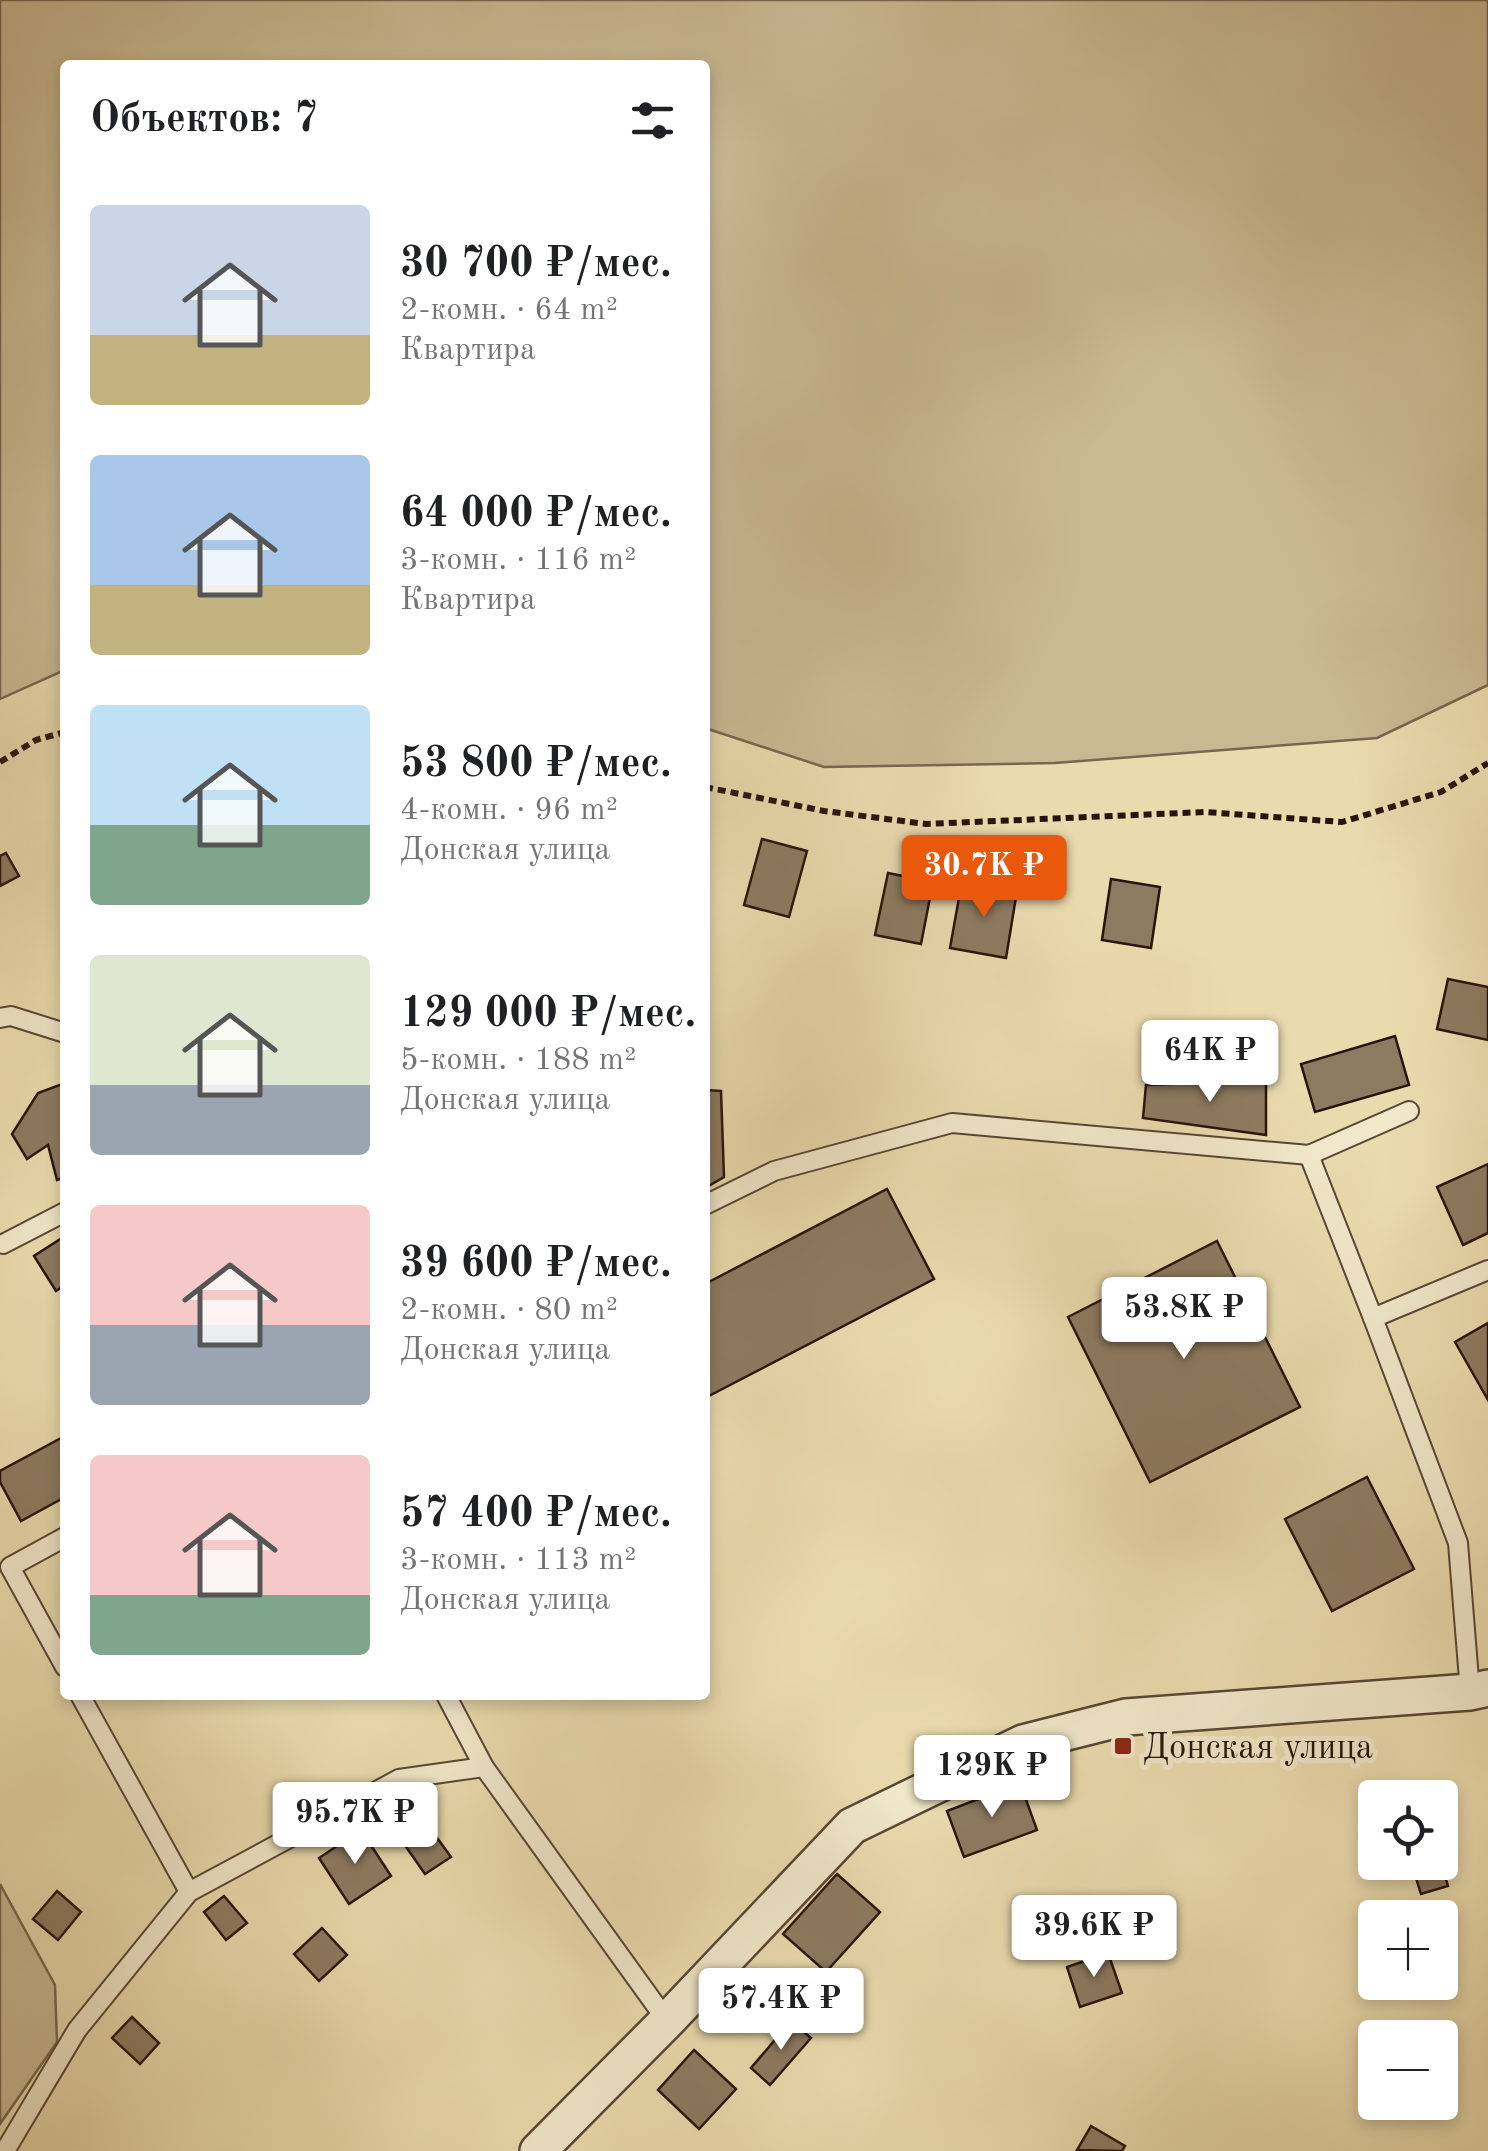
<!DOCTYPE html>
<html lang="ru">
<meta charset="utf-8">
<style>
:root{--surface:#fff;--page:#f6f6f6;--text:#202124;--muted:#757577;--accent:#ea580c}
body{margin:0;font-family:"Old Standard TT",serif;background:var(--page);color:var(--text);height:100vh;display:flex;flex-direction:column;font-size:38px;white-space:nowrap}
*{box-sizing:border-box;margin:0}
p{font-size:32px;color:var(--muted)}
.icon{flex:none;width:55px;height:55px;fill:none;stroke:currentColor;stroke-width:2;stroke-linecap:round;stroke-linejoin:round}
.map{position:relative;flex:1;overflow:hidden}
.panel{position:absolute;left:60px;top:60px;width:650px;height:1640px;display:flex;flex-direction:column;background:var(--surface);border-radius:10px;box-shadow:0 5px 15px #0003}
.panel>*{flex:none}
.tools{position:absolute;left:1358px;top:1780px;display:grid;gap:20px}
.tools a{display:grid;place-items:center;width:100px;height:100px;border-radius:10px;background:var(--surface);box-shadow:0 5px 15px #0003;font-size:50px}
.price{position:absolute;translate:-50% -85px;padding:0 22px;border-radius:10px;background:#fff;color:#222;font-size:32px;line-height:65px;filter:drop-shadow(0 2px 5px #0008)}
.price::after{content:'';position:absolute;left:50%;top:60px;width:30px;height:22px;margin-left:-15px;background:inherit;clip-path:polygon(0 0,100% 0,50% 100%)}
.price.current{background:var(--accent);color:#fff}
ul{padding:0;list-style:none}
li{display:flex;align-items:center;gap:30px;height:250px;padding:0 30px}
li span{display:grid;place-items:center;flex:none;width:280px;height:200px;border-radius:10px;color:#555}
li>.icon{margin-inline-start:auto}
span .icon{width:120px;height:120px;fill:#fffc;stroke-width:1}
li b{font-size:42px}
h2{display:flex;justify-content:space-between;align-items:center;height:120px;padding:0 30px;font-size:42px}
.map>svg:first-child{display:block}
.green{fill:#c9b993;stroke:#796650;stroke-width:2.5}
.building{fill:#8d7b61;stroke:#29140d;stroke-width:2.5}
.lines{fill:none;stroke-linecap:round;stroke-linejoin:round}
.lane-casing{stroke:#594635;stroke-width:22}
.street-casing{stroke:#594635;stroke-width:40}
.path{stroke:#29140d;stroke-width:6;stroke-dasharray:8 5;stroke-linecap:butt}
.lane{stroke:#f1e8ca;stroke-width:18}
.street{stroke:#f1e8ca;stroke-width:35}
.poi-dot{fill:#8f2418;stroke:#f1e8ca;stroke-width:4}
.labels{text-anchor:middle;stroke-width:10;stroke-linejoin:round;paint-order:stroke}
.poi-label{font-size:35px;fill:#29140d;stroke:#f1e8ca;text-anchor:start}
</style>
<div class="map">
<svg width="1488" height="2151" viewBox="0 0 1488 2151">
<rect width="100%" height="100%" fill="#eadbae"/>
<filter id="stains"><feTurbulence type="fractalNoise" baseFrequency=".002" numOctaves="4"/><feColorMatrix values="0 0 0 0 .2 0 0 0 0 .09 0 0 0 0 .02 0 0 0 .5 -.17"/></filter>
<radialGradient id="worn" r=".72"><stop offset=".6" stop-color="#630" stop-opacity="0"/><stop offset="1" stop-color="#630" stop-opacity=".3"/></radialGradient>
<g class="green">
<polygon points="0,0 1488,0 1488,685 1377,738 1055,763 824,767 705,728 705,65 65,65 65,670 0,699"/>
<polygon points="0,1884 55,1985 57,2042 0,2124"/>
</g>
<g class="building">
<polygon points="762,839 807,851 789,917 744,905"/>
<polygon points="6,853 19,876 0,886 0,856"/>
<polygon points="888,873 933,882 921,944 875,935"/>
<polygon points="1111,879 1160,887 1151,948 1102,940"/>
<polygon points="962,881 1017,891 1006,958 950,948"/>
<polygon points="1448,979 1488,987 1488,1040 1437,1029"/>
<polygon points="1395,1036 1409,1085 1315,1112 1301,1064"/>
<polygon points="1266,1080 1266,1135 1143,1118 1146,1085"/>
<polygon points="65,1083 65,1177 57,1180 48,1145 27,1159 12,1134 38,1093"/>
<polygon points="705,1090 721,1091 724,1177 705,1188"/>
<polygon points="1488,1164 1488,1233 1463,1245 1437,1187"/>
<polygon points="887,1189 934,1279 705,1398 705,1284"/>
<polygon points="65,1236 65,1285 56,1291 34,1256"/>
<polygon points="1217,1241 1300,1407 1150,1482 1068,1317"/>
<polygon points="1488,1323 1488,1400 1455,1342"/>
<polygon points="63,1437 65,1497 21,1521 0,1482 0,1471"/>
<polygon points="1367,1477 1414,1569 1332,1611 1285,1519"/>
<polygon points="1020,1783 1037,1830 964,1857 947,1811"/>
<polygon points="427,1824 451,1857 425,1874 402,1841"/>
<polygon points="361,1830 391,1876 349,1904 319,1858"/>
<polygon points="1440,1860 1448,1886 1421,1894 1411,1862 1440,1862"/>
<polygon points="837,1874 880,1912 826,1972 783,1934"/>
<polygon points="57,1891 81,1912 58,1940 33,1919"/>
<polygon points="224,1896 247,1923 226,1940 204,1912"/>
<polygon points="322,1928 347,1955 319,1981 294,1954"/>
<polygon points="1108,1953 1122,1993 1080,2007 1067,1967"/>
<polygon points="132,2017 159,2043 140,2064 112,2038"/>
<polygon points="791,2021 811,2038 770,2085 751,2068"/>
<polygon points="694,2050 736,2089 699,2129 658,2090"/>
<polygon points="1091,2126 1125,2146 1122,2151 1077,2150"/>
</g>
<g class="lines">
<defs>
<g id="lane">
<polyline points="0,1018 11,1016 65,1033"/>
<polyline points="1309,1155 1373,1318 1458,1543 1470,1692"/>
<polyline points="705,1205 774,1171 952,1123 1309,1155 1409,1111"/>
<polyline points="3,1244 65,1212"/>
<polyline points="1373,1318 1488,1270"/>
<polyline points="65,1537 10,1567 65,1667"/>
<polyline points="80,1695 189,1892"/>
<polyline points="446,1695 484,1767 667,2021"/>
<polyline points="5,2151 77,2030 189,1892 399,1779 484,1767"/>
</g>
<polyline id="street" points="538,2151 667,2021 852,1826 1023,1743 1126,1717 1470,1692 1488,1688"/>
</defs>
<use href="#lane" class="lane-casing"/>
<use href="#street" class="street-casing"/>
<g class="path">
<polyline points="0,762 36,740 65,732"/>
<polyline points="705,787 824,811 926,824 1205,812 1342,822 1441,792 1488,763"/>
</g>
<use href="#lane" class="lane"/>
<use href="#street" class="street"/>
</g>
<rect class="poi-dot" x="1113" y="1736" width="20" height="20" rx="5"/>
<g class="labels">
<g class="poi-label">
<text x="1143" y="1758">Донская улица</text>
</g>
</g>
<rect width="100%" height="100%" filter="url(#stains)"/>
<rect width="100%" height="100%" fill="url(#worn)"/>
</svg>
<div class="tools">
<a><svg class="icon" aria-label="locate" viewBox="0 0 24 24"><circle cx="12" cy="12" r="6"/><path d="M12 2v4M12 18v4M2 12h4M18 12h4"/></svg></a>
<a>+</a>
<a>−</a>
</div>
<b class="price current" style="left:984px;top:920px">30.7K ₽</b>
<b class="price" style="left:1210px;top:1105px">64K ₽</b>
<b class="price" style="left:1184px;top:1362px">53.8K ₽</b>
<b class="price" style="left:992px;top:1820px">129K ₽</b>
<b class="price" style="left:355px;top:1867px">95.7K ₽</b>
<b class="price" style="left:1094px;top:1980px">39.6K ₽</b>
<b class="price" style="left:781px;top:2053px">57.4K ₽</b>
<section class="panel">
<h2>Объектов: 7<svg class="icon" aria-label="filters" viewBox="0 0 24 24"><path d="M4 7h16M4 17h16"/><circle cx="9" cy="7" r="2"/><circle cx="15" cy="17" r="2"/></svg></h2>
<ul>
<li><span style="background:linear-gradient(#c9d6e8 65%,#c2b280 0)"><svg class="icon" aria-label="home" viewBox="0 0 24 24"><path d="M3 11l9-7 9 7M6 9v11h12V9"/></svg></span><div><b>30 700 ₽/мес.</b><p>2-комн. · 64 m²</p><p>Квартира</p></div></li>
<li><span style="background:linear-gradient(#a9c7e8 65%,#c2b280 0)"><svg class="icon" aria-label="home" viewBox="0 0 24 24"><path d="M3 11l9-7 9 7M6 9v11h12V9"/></svg></span><div><b>64 000 ₽/мес.</b><p>3-комн. · 116 m²</p><p>Квартира</p></div></li>
<li><span style="background:linear-gradient(#bfe0f5 60%,#7fa58c 0)"><svg class="icon" aria-label="home" viewBox="0 0 24 24"><path d="M3 11l9-7 9 7M6 9v11h12V9"/></svg></span><div><b>53 800 ₽/мес.</b><p>4-комн. · 96 m²</p><p>Донская улица</p></div></li>
<li><span style="background:linear-gradient(#dfe7d0 65%,#9aa5b1 0)"><svg class="icon" aria-label="home" viewBox="0 0 24 24"><path d="M3 11l9-7 9 7M6 9v11h12V9"/></svg></span><div><b>129 000 ₽/мес.</b><p>5-комн. · 188 m²</p><p>Донская улица</p></div></li>
<li><span style="background:linear-gradient(#f6c9c9 60%,#9aa5b1 0)"><svg class="icon" aria-label="home" viewBox="0 0 24 24"><path d="M3 11l9-7 9 7M6 9v11h12V9"/></svg></span><div><b>39 600 ₽/мес.</b><p>2-комн. · 80 m²</p><p>Донская улица</p></div></li>
<li><span style="background:linear-gradient(#f6c9c9 70%,#7fa58c 0)"><svg class="icon" aria-label="home" viewBox="0 0 24 24"><path d="M3 11l9-7 9 7M6 9v11h12V9"/></svg></span><div><b>57 400 ₽/мес.</b><p>3-комн. · 113 m²</p><p>Донская улица</p></div></li>
</ul>
</section>
</div>
